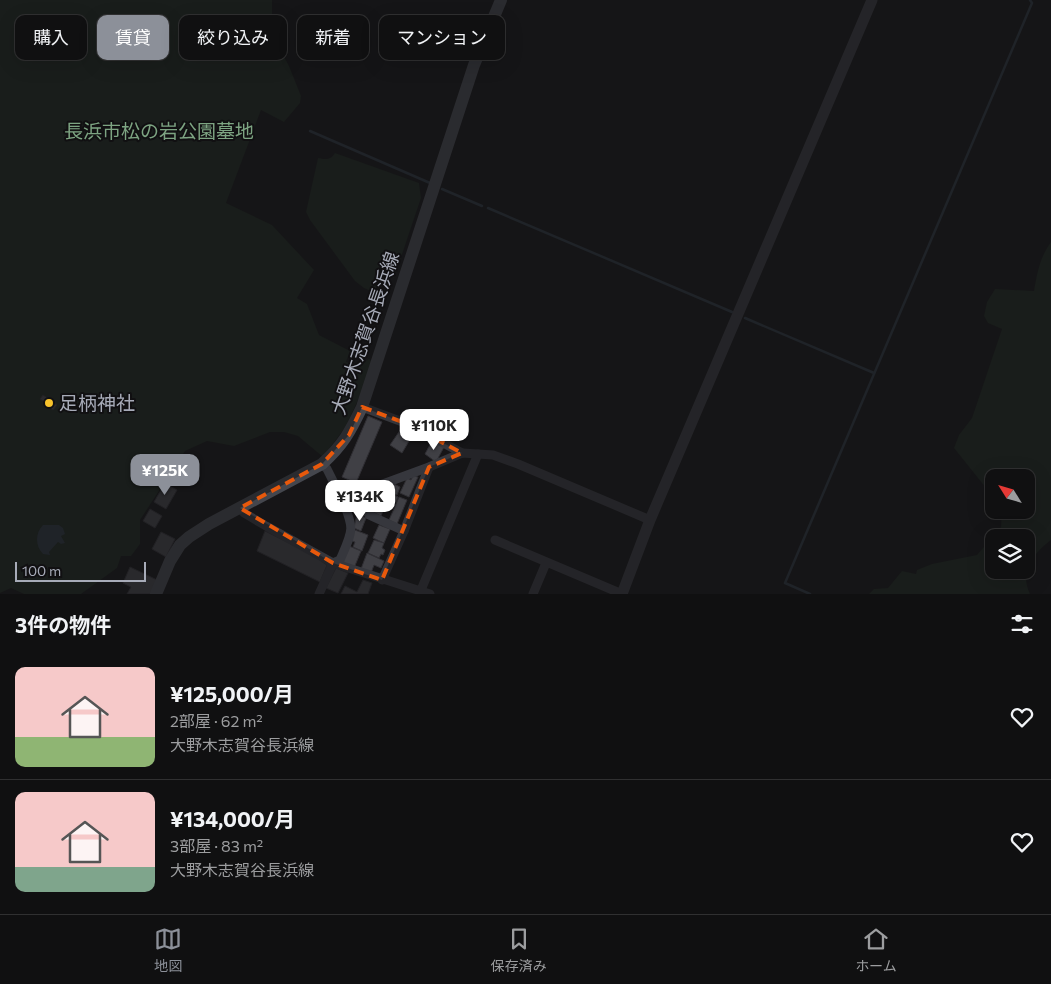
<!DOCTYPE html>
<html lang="ja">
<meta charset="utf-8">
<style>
:root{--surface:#101011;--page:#19191a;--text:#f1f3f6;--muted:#9c9d9f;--line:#303031;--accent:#8c9099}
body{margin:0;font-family:Commissioner,"Noto Sans JP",sans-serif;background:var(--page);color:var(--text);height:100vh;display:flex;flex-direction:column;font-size:19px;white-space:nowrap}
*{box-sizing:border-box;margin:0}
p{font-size:16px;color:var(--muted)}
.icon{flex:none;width:28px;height:28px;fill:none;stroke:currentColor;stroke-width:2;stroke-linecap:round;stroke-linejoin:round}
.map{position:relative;height:594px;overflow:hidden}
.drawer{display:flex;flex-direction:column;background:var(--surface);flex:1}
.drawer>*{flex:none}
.hud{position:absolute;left:15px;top:15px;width:500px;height:45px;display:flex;gap:10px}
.needle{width:32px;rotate:307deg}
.tools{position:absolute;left:985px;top:469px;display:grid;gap:10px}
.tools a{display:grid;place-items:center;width:50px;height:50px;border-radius:10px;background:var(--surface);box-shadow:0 5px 20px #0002,0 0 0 1px var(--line);font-size:25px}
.scale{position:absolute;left:15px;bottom:12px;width:131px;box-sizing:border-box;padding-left:5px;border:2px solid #a7abb8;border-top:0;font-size:14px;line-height:18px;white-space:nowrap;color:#a7abb8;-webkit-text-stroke:4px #111012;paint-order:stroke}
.price{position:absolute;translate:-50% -42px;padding:0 11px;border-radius:10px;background:#fff;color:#222;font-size:16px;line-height:32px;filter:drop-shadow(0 1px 2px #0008)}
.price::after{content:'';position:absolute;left:50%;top:30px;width:15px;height:11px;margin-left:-8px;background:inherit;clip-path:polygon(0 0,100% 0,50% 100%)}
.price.active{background:var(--accent);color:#fff}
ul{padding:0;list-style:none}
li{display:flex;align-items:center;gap:15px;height:125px;padding:0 15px}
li+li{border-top:1px solid var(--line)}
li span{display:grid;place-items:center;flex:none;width:140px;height:100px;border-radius:10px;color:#555}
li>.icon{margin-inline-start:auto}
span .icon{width:60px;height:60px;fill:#fffc;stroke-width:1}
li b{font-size:21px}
h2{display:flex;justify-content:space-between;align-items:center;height:60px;padding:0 15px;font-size:21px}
.pill{padding:0 18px;border-radius:10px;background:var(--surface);box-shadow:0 5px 20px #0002,0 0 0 1px var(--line);font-size:18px;line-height:45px}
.pill.active{background:var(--accent);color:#fff}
.tabs{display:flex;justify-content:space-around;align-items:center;height:70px;border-top:1px solid var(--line);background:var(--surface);font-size:14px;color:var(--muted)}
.tabs a{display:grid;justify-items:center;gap:2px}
.tabs .active{color:var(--accent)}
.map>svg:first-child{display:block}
.green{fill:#1d261f;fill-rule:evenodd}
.water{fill:#2b333c}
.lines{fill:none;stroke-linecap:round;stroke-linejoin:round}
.stream{stroke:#2b333c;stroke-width:2.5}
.building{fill:#404045;stroke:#302f34}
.minor{stroke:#36373d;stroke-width:9}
.tertiary{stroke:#36373d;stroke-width:11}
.secondary{stroke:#44464d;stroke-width:12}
.marked{fill:none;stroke:#e8590c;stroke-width:4;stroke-dasharray:10 6;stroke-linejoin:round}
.poi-dot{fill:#f8c32c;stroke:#111012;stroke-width:2}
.labels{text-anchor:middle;stroke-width:4;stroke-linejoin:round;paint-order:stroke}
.park-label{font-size:19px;fill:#7da482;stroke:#111012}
.street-label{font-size:19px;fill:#a7abb8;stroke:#111012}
.poi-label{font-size:19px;fill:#a7abb8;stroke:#111012;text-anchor:start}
</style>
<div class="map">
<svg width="1051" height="594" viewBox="0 0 1051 594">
<rect width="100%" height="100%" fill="#161517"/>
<g class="green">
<polygon points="0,0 272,0 272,34 289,66 301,96 300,103 284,122 261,110 226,203 272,225 314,270 297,298 307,304 319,335 350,351 346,362 358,365 369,359 371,361 364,386 347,425 323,457 298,436 284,432 270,432 234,446 207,441 185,451 140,520 140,544 131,556 121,556 117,568 81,594 24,594 11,588 0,593"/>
<path d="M 335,153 L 419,183 L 421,198 L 394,278 L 385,275 L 378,294 L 364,288 L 355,281 L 310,220 L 306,212 L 318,158 C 325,159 330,161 335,153 Z"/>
<path d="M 1051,242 L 1051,540 C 1033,554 1019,571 1030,594 L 869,594 L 874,589 L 888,588 L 902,571 L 916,574 L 917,570 L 932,564 L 977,555 L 1001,527 L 1002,510 L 1026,510 L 1026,478 L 994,478 L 994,498 L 954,448 L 959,435 L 972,418 L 1002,329 L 988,323 L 984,316 L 987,302 L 995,289 L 1034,291 C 1037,273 1040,257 1051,242 ZM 994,538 L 1026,538 L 1026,570 L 994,570 Z"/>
</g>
<path class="water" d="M 43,525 L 59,525 L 63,528 L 65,534 L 61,536 L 65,543 L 61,544 L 58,542 L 49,552 L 50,555 L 43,554 C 35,546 35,533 43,525 Z"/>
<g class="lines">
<g class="stream">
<polyline points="310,131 430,183"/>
<polyline points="442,189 482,206"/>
<polyline points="488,208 732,312"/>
<polyline points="745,318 874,373"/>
<polyline points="810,594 785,583 1032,3 1030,0"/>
</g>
</g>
<g class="building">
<polygon points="43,395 49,399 46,403 40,399"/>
<polygon points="51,401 57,405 53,410 47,406"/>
<polygon points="368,416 382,422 356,483 342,477"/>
<polygon points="401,429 412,436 402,453 390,445"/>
<polygon points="432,441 444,447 436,462 425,454"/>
<polygon points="413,476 418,477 409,497 400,493 407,478 411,480"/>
<polygon points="165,483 177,490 166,509 154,502"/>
<polygon points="394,484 400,487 397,495 391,493 389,498 384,496 386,492 381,490 384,485 392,488"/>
<polygon points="392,494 398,497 396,502 390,499"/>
<polygon points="361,495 364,503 359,509 353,511 349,500"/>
<polygon points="380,496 393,502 390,508 385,506 381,516 373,512"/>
<polygon points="399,497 407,500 397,524 389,520"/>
<polygon points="364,502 369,504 364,516 357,513"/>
<polygon points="150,509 162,516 155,528 143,521"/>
<polygon points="357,514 366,518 361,531 354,528"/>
<polygon points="379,525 390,529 384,543 373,538"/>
<polygon points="355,530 368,535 362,551 353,547 355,542 350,540"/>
<polygon points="265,531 311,554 327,565 320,582 257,551"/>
<polygon points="161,532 175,539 166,557 152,549"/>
<polygon points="374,540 384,543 382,548 385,550 383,555 381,554 379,558 368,553"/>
<polygon points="349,546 361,551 354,568 341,563"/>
<polygon points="367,553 384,561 381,568 374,565 371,573 361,569"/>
<polygon points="130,567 157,580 151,594 127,594 131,587 123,583"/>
<polygon points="336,568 348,573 338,593 326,588"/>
<polygon points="363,580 372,583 368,594 341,594 345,586 357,592"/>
</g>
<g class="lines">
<g class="minor">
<polyline points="362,407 408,424 462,453"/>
<polyline points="322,464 327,469 342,499 429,467 462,453 478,454 493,455 518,464 650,520"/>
<polyline points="379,485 378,492 369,515 404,531"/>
<polyline points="240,508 244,513 266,526 333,563 430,594"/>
<polyline points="495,540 622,594"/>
<polyline points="382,580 404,531 429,467"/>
<polyline points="421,590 478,454"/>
<path d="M 319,594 L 333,563 L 340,560 C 353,530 355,530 342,499"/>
<polyline points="533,594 546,563"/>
</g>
<polyline class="tertiary" points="622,594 650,520 872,0"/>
<path class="secondary" d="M 156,594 L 170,561 L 180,545 L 189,537 L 209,524 L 322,464 C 343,445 350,432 362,407 L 474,65 L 501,0"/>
</g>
<path d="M0 0H1051V594H0ZM 362,407 L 408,424 L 462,453 L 429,467 L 382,580 L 333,563 L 240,508 L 322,464 L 349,435 Z" fill="#161517" fill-opacity=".55" fill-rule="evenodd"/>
<path class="marked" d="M 362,407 L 408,424 L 462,453 L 429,467 L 382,580 L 333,563 L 240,508 L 322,464 L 349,435 Z"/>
<circle class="poi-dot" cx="49" cy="403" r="5"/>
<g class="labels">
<g class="park-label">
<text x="159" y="138">長浜市松の岩公園墓地</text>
</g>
<g class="street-label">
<text transform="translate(365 333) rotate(-71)" y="7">大野木志賀谷長浜線</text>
</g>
<g class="poi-label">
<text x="59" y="410">足柄神社</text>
</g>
</g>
</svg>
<div class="tools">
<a><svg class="needle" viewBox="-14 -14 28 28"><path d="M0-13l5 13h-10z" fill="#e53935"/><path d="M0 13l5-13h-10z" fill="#9c9d9f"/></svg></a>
<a><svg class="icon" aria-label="layers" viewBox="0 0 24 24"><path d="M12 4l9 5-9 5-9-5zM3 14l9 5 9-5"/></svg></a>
</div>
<div class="scale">100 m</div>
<b class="price" style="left:434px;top:451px">¥110K</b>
<b class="price active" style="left:165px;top:496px">¥125K</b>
<b class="price" style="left:360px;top:522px">¥134K</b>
<div class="hud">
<a class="pill">購入</a>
<a class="pill active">賃貸</a>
<a class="pill">絞り込み</a>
<a class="pill">新着</a>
<a class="pill">マンション</a>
</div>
</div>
<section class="drawer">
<h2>3件の物件<svg class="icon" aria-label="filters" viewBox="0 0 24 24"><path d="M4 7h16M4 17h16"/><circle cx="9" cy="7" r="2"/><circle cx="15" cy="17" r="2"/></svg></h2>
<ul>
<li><span style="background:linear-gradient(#f6c9c9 70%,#8fb573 0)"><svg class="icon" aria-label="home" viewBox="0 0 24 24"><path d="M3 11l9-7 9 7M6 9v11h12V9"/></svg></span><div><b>¥125,000/月</b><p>2部屋 · 62 m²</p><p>大野木志賀谷長浜線</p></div><svg class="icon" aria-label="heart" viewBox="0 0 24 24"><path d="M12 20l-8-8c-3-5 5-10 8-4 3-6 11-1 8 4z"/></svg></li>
<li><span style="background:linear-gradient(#f6c9c9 75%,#7fa58c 0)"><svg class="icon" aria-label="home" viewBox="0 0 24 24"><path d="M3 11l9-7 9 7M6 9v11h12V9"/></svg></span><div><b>¥134,000/月</b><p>3部屋 · 83 m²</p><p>大野木志賀谷長浜線</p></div><svg class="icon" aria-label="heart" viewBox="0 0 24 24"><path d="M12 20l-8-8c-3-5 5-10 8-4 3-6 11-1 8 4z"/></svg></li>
</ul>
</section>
<nav class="tabs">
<a class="active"><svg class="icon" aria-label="map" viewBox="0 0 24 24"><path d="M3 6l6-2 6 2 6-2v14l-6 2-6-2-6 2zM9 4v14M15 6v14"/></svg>地図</a>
<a><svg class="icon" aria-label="saved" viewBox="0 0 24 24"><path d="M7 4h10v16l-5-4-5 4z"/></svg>保存済み</a>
<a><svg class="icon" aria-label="home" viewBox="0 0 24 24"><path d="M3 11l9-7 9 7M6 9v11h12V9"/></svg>ホーム</a>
</nav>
